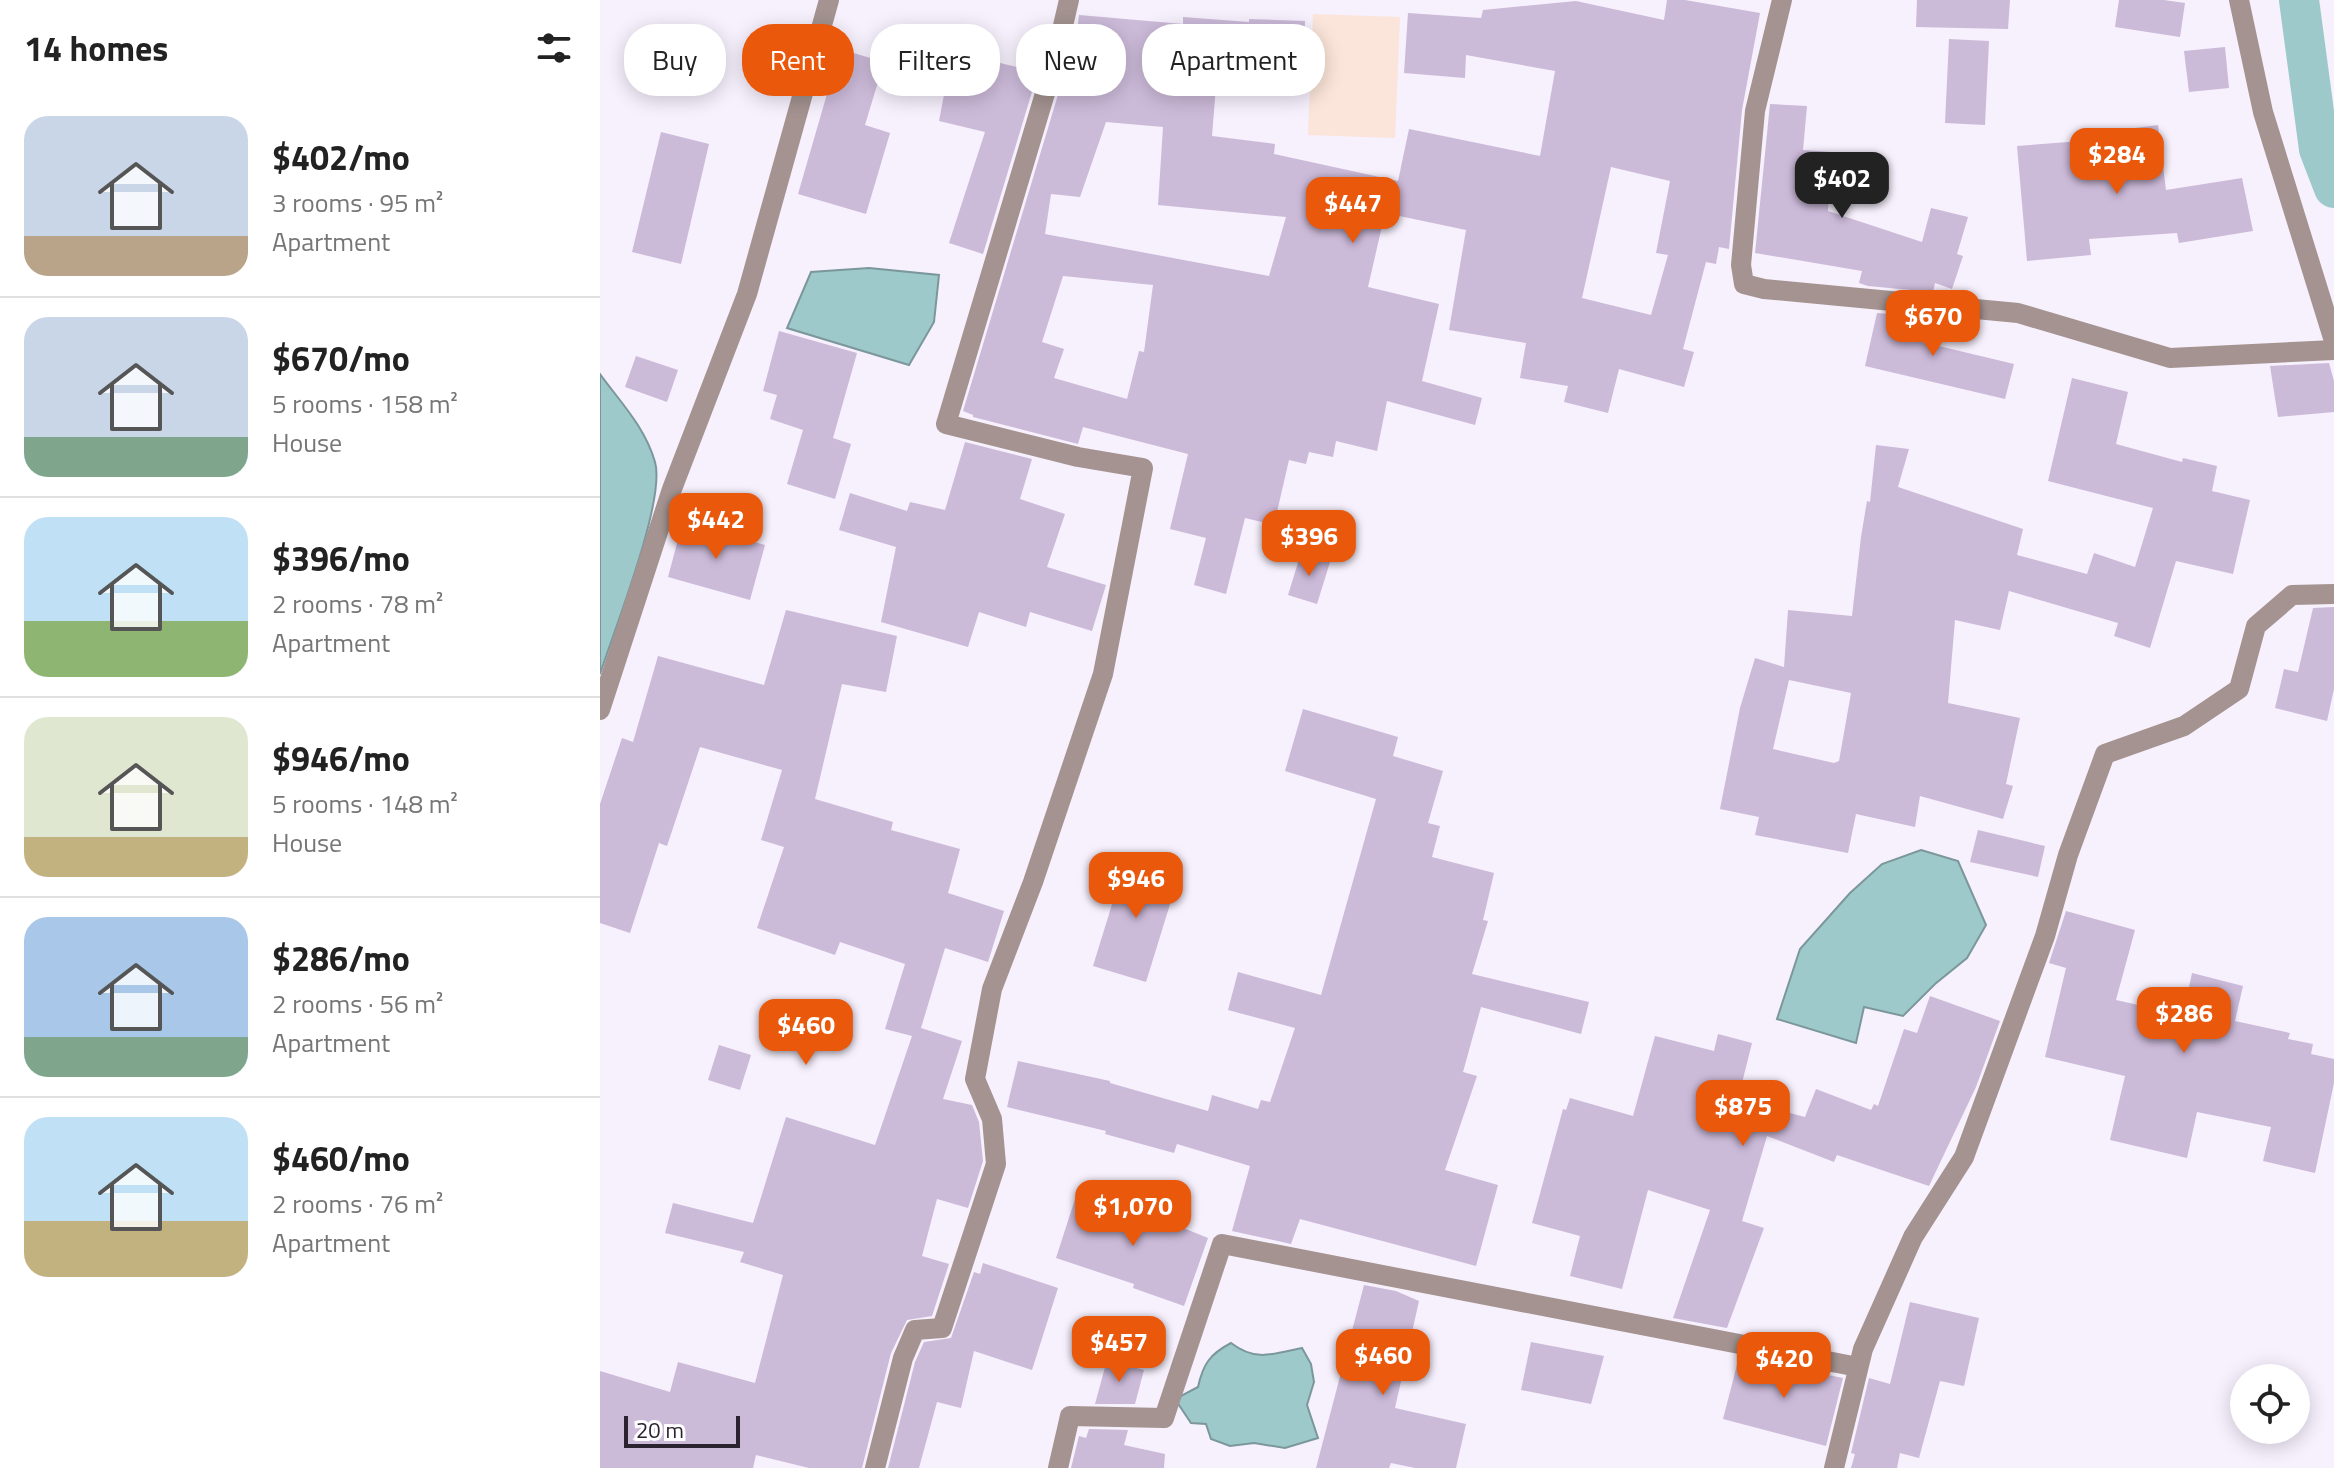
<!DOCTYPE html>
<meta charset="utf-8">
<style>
:root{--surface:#fff;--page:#f6f6f6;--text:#222;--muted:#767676;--line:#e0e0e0;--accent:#ea580c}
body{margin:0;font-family:"Titillium Web",sans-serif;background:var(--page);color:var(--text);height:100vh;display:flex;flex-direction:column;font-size:30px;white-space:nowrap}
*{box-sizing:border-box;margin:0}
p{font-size:26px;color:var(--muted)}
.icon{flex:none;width:44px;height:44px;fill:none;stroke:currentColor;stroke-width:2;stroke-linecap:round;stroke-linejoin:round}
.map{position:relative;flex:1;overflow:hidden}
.panel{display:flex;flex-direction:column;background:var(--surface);width:600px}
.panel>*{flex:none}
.banner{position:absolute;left:24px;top:24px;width:760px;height:72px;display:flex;gap:16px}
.fabs{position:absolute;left:1630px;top:1364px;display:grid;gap:16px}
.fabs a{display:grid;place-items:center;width:80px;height:80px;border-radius:50%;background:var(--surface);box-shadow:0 4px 20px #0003;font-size:40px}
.scale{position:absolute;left:24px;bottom:20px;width:116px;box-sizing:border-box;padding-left:8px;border:4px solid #2b2330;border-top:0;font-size:22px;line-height:28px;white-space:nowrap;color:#2b2330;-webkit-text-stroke:6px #fff;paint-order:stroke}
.price{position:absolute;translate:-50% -68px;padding:0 18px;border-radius:16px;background:var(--accent);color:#fff;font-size:26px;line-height:52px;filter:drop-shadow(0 2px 4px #0008)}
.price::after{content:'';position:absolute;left:50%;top:48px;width:24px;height:18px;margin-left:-12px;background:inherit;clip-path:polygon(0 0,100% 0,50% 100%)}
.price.selected{background:#222;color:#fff}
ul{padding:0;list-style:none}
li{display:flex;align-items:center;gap:24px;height:200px;padding:0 24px}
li+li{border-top:2px solid var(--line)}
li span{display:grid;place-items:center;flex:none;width:224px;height:160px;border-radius:24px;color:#555}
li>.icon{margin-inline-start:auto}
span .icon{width:96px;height:96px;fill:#fffc;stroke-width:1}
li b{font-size:34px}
h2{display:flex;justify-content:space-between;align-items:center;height:96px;padding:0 24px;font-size:34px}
.tag{padding:0 28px;border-radius:32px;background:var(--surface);box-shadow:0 4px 20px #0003;font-size:28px;line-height:72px}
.tag.selected{background:var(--accent);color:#fff}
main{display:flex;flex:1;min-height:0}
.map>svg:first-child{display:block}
.medical{fill:#fbe4d9}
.water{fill:#9dc9cb;stroke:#7b979c;stroke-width:2}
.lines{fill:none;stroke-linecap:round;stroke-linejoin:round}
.canal{stroke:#9dc9cb;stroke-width:40}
.building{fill:#ccbad9;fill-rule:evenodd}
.minor{stroke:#a49390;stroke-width:20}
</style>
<main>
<section class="panel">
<h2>14 homes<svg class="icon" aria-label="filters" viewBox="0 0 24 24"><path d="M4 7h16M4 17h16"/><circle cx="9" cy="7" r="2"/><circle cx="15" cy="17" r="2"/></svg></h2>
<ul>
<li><span style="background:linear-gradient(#c9d6e8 75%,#b9a48a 0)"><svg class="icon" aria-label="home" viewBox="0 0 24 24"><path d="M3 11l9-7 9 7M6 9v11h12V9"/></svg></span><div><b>$402/mo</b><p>3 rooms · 95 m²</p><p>Apartment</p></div></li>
<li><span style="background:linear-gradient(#c9d6e8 75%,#7fa58c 0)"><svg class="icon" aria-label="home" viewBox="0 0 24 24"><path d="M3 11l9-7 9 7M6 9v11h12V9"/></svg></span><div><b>$670/mo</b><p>5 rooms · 158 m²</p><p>House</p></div></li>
<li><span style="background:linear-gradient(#bfe0f5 65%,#8fb573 0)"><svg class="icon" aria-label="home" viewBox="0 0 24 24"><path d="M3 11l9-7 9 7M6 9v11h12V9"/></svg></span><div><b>$396/mo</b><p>2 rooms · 78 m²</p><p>Apartment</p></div></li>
<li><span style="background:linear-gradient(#dfe7d0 75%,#c2b280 0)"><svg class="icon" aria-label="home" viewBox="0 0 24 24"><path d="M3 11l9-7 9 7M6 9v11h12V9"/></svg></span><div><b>$946/mo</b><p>5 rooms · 148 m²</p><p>House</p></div></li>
<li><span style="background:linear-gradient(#a9c7e8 75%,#7fa58c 0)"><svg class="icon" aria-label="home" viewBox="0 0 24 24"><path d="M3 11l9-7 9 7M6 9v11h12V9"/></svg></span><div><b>$286/mo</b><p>2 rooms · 56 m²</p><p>Apartment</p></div></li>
<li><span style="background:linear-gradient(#bfe0f5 65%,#c2b280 0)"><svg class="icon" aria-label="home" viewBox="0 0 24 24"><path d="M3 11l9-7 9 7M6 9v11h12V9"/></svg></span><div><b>$460/mo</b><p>2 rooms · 76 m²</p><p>Apartment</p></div></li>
</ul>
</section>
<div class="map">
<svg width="1734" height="1468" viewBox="0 0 1734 1468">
<rect width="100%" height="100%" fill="#f7f0fd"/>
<polygon class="medical" points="713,14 800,17 795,138 708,135"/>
<g class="water">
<polygon points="269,268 339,275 334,322 309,365 187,328 211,272"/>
<path d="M 0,374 C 21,403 45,427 55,462 C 66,500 14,631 0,674 Z"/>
<polygon points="1321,850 1358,861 1386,925 1367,958 1335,984 1303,1016 1264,1007 1256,1043 1177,1019 1200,949 1250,893 1282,864"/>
<path d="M 631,1343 C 656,1362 673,1354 702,1348 L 711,1364 L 714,1382 L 707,1405 L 718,1438 L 685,1448 L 654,1443 L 630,1446 L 611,1439 L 606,1424 L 591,1423 L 575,1399 L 598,1387 C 603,1364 610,1354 631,1343 Z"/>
</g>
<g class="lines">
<polyline class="canal" points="1699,0 1719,149 1734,188"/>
</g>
<g class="building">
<path d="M 1067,0 L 1085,0 L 1160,13 L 1142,110 L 1129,249 L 1119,247 L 1116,264 L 1106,262 L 1083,349 L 1094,352 L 1084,387 L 1019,369 L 1008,413 L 964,402 L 968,386 L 920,378 L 926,343 L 849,330 L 866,230 L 785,213 L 768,287 L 839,304 L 822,381 L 882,398 L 875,425 L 787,401 L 777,451 L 736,441 L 733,457 L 709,452 L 706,464 L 689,460 L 674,525 L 645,518 L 626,594 L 594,585 L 606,538 L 570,529 L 588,454 L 483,427 L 478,444 L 373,417 L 373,415 L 363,411 L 463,78 L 471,80 L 479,15 L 583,24 L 583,17 L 649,22 L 649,19 L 705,21 L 704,50 L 619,48 L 612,136 L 675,144 L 674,154 L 798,181 L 809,129 L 940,156 L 955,71 L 866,55 L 865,78 L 804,73 L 808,13 L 881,18 L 883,10 L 976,1 L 1064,20 ZM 506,122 L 563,127 L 558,205 L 686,217 L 669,276 L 445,234 L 451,194 L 480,197 ZM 1011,167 L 1070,181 L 1056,253 L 1068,255 L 1051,315 L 982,298 ZM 463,276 L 553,285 L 544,352 L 539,351 L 527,399 L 454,378 L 464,349 L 442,342 Z"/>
<polygon points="1317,0 1410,0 1408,29 1316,27"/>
<polygon points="1519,0 1564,0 1585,3 1580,37 1515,27"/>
<polygon points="1349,39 1389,41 1385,125 1345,123"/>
<polygon points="1625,47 1629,88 1589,92 1584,51"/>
<polygon points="240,49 284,62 265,125 290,133 266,214 198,194"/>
<polygon points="350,63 398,73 400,63 438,72 383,254 349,243 385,132 339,121"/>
<polygon points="1170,104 1207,106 1203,150 1231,152 1228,211 1322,242 1331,208 1368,217 1357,254 1363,256 1352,289 1335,283 1333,292 1268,286 1259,283 1262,271 1155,253"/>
<polygon points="1558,125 1566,190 1642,178 1653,231 1579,243 1577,233 1489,239 1491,255 1427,261 1417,146 1521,138 1520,130"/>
<polygon points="61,132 109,144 81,264 32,252"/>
<polygon points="1277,313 1327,317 1322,342 1414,364 1405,399 1265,366"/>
<polygon points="179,331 257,353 233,438 251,444 235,499 187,484 203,430 170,419 177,395 163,391"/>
<polygon points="36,356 78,370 67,402 25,387"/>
<polygon points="1729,363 1734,381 1734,412 1678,417 1670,366"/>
<path d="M 1472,378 L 1528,392 L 1516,444 L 1582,462 L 1583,458 L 1617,466 L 1612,491 L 1650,500 L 1633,574 L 1576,561 L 1550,648 L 1514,636 L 1518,623 L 1409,591 L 1400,630 L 1355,620 L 1348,703 L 1420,718 L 1406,784 L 1413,786 L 1403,819 L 1320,796 L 1315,827 L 1256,814 L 1248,853 L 1155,835 L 1159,817 L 1120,809 L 1140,708 L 1155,658 L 1184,667 L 1188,610 L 1252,616 L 1261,537 L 1267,501 L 1270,502 L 1276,445 L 1309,449 L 1298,487 L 1423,529 L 1417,555 L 1487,574 L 1494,553 L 1535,567 L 1553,508 L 1448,481 ZM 1189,680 L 1251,693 L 1239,761 L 1234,763 L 1173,749 Z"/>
<polygon points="365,442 432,459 420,499 465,514 447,567 506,585 492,631 430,612 426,627 379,612 368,647 281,622 296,547 239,530 250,493 307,511 310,502 345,510"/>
<polygon points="83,521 165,545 150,600 68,577"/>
<polygon points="701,553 730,562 717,604 688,595"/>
<polygon points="1734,607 1734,689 1727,721 1675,708 1684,669 1698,672 1713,608"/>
<polygon points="186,610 297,636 286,692 242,684 215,799 293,822 291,830 360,849 348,893 404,911 388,962 345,948 321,1028 362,1041 343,1099 372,1105 379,1122 383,1161 368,1208 337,1199 322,1256 349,1264 332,1316 307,1320 291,1353 262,1468 209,1468 156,1455 153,1468 0,1468 0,1371 70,1392 78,1362 155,1383 183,1275 140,1262 144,1252 65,1233 73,1203 153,1223 186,1117 275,1145 312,1036 285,1029 305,964 240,942 235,955 157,928 184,847 161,840 182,770 100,747 67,846 59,843 30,933 0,923 0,804 22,738 33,742 58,656 164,685"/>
<polygon points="703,709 798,737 793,756 843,771 828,823 840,826 832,857 894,873 883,920 888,921 872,974 989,1002 981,1034 881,1007 863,1072 877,1076 845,1170 898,1185 876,1266 700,1219 691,1244 632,1231 650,1166 577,1144 574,1153 505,1134 506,1131 407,1107 418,1061 510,1081 510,1083 608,1111 612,1095 658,1109 661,1100 670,1102 695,1028 628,1010 638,972 721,995 776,799 685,771"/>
<polygon points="1378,830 1445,846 1438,877 1370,862"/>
<polygon points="526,859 579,875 546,982 493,966"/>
<polygon points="1466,911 1535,930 1516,1000 1583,1015 1592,973 1643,986 1635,1021 1690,1033 1688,1039 1713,1044 1711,1054 1734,1059 1734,1083 1715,1173 1663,1161 1671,1127 1597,1112 1587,1158 1510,1140 1525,1076 1445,1057 1466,968 1449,963"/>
<polygon points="1330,996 1400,1021 1376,1087 1329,1186 1237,1155 1234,1162 1167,1136 1142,1221 1164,1228 1127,1328 1073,1318 1110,1210 1048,1190 1022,1289 970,1276 980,1236 932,1223 963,1109 966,1110 970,1098 1033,1116 1055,1036 1114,1051 1118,1034 1152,1043 1138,1099 1205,1117 1216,1089 1271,1110 1274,1104 1278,1106 1304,1029 1317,1033"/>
<polygon points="119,1045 151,1055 140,1090 108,1080"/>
<polygon points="477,1193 560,1221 561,1219 608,1238 584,1306 533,1288 534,1284 456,1258"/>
<polygon points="383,1263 458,1288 432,1370 374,1351 361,1408 337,1402 319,1468 288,1468 315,1362 324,1342 351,1338 374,1272 380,1274"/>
<polygon points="764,1285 796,1291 819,1301 795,1408 866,1424 856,1468 815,1468 791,1463 789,1468 716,1468"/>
<polygon points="1310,1302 1379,1318 1364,1386 1340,1381 1319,1458 1300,1453 1297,1468 1251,1468 1255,1454 1251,1453 1269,1378 1290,1384"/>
<polygon points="931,1342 1004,1356 991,1404 921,1390"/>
<polygon points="1139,1357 1243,1378 1226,1446 1123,1419"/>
<polygon points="507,1360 544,1370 535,1404 495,1404"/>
<polygon points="489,1429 528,1430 524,1445 565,1454 564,1468 471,1468 479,1436 486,1438"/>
</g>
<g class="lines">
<g class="minor">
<polyline points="1182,0 1155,111 1141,265 1144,284 1164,289 1418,313 1570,358 1734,350"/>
<polyline points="1639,0 1663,112 1734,341"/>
<polyline points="0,710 72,489 147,294 229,0"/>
<polyline points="275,1468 303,1358 315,1330 342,1328 396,1164 392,1119 375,1079 392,989 433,882 503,674 543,468 478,457 346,424 455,60 469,0"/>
<polyline points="458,1468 470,1416 564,1418 622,1244 1258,1367"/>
<polyline points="1234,1468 1263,1349 1313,1237 1364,1157 1445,936 1468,855 1505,754 1584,726 1639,689 1656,626 1692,595 1734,594"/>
</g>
</g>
</svg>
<div class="fabs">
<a><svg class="icon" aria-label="locate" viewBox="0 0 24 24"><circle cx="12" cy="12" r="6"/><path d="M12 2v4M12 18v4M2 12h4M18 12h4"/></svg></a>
</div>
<div class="scale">20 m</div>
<b class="price" style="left:1517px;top:196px">$284</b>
<b class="price selected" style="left:1242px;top:220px">$402</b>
<b class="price" style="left:753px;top:245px">$447</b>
<b class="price" style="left:1333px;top:358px">$670</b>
<b class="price" style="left:116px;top:561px">$442</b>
<b class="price" style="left:709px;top:578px">$396</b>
<b class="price" style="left:536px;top:920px">$946</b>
<b class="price" style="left:1584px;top:1055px">$286</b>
<b class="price" style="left:206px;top:1067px">$460</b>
<b class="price" style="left:1143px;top:1148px">$875</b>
<b class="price" style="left:533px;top:1248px">$1,070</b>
<b class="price" style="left:519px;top:1384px">$457</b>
<b class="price" style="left:783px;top:1397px">$460</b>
<b class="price" style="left:1184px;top:1400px">$420</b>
<div class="banner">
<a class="tag">Buy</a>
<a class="tag selected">Rent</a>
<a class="tag">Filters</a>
<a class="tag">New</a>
<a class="tag">Apartment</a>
</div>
</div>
</main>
